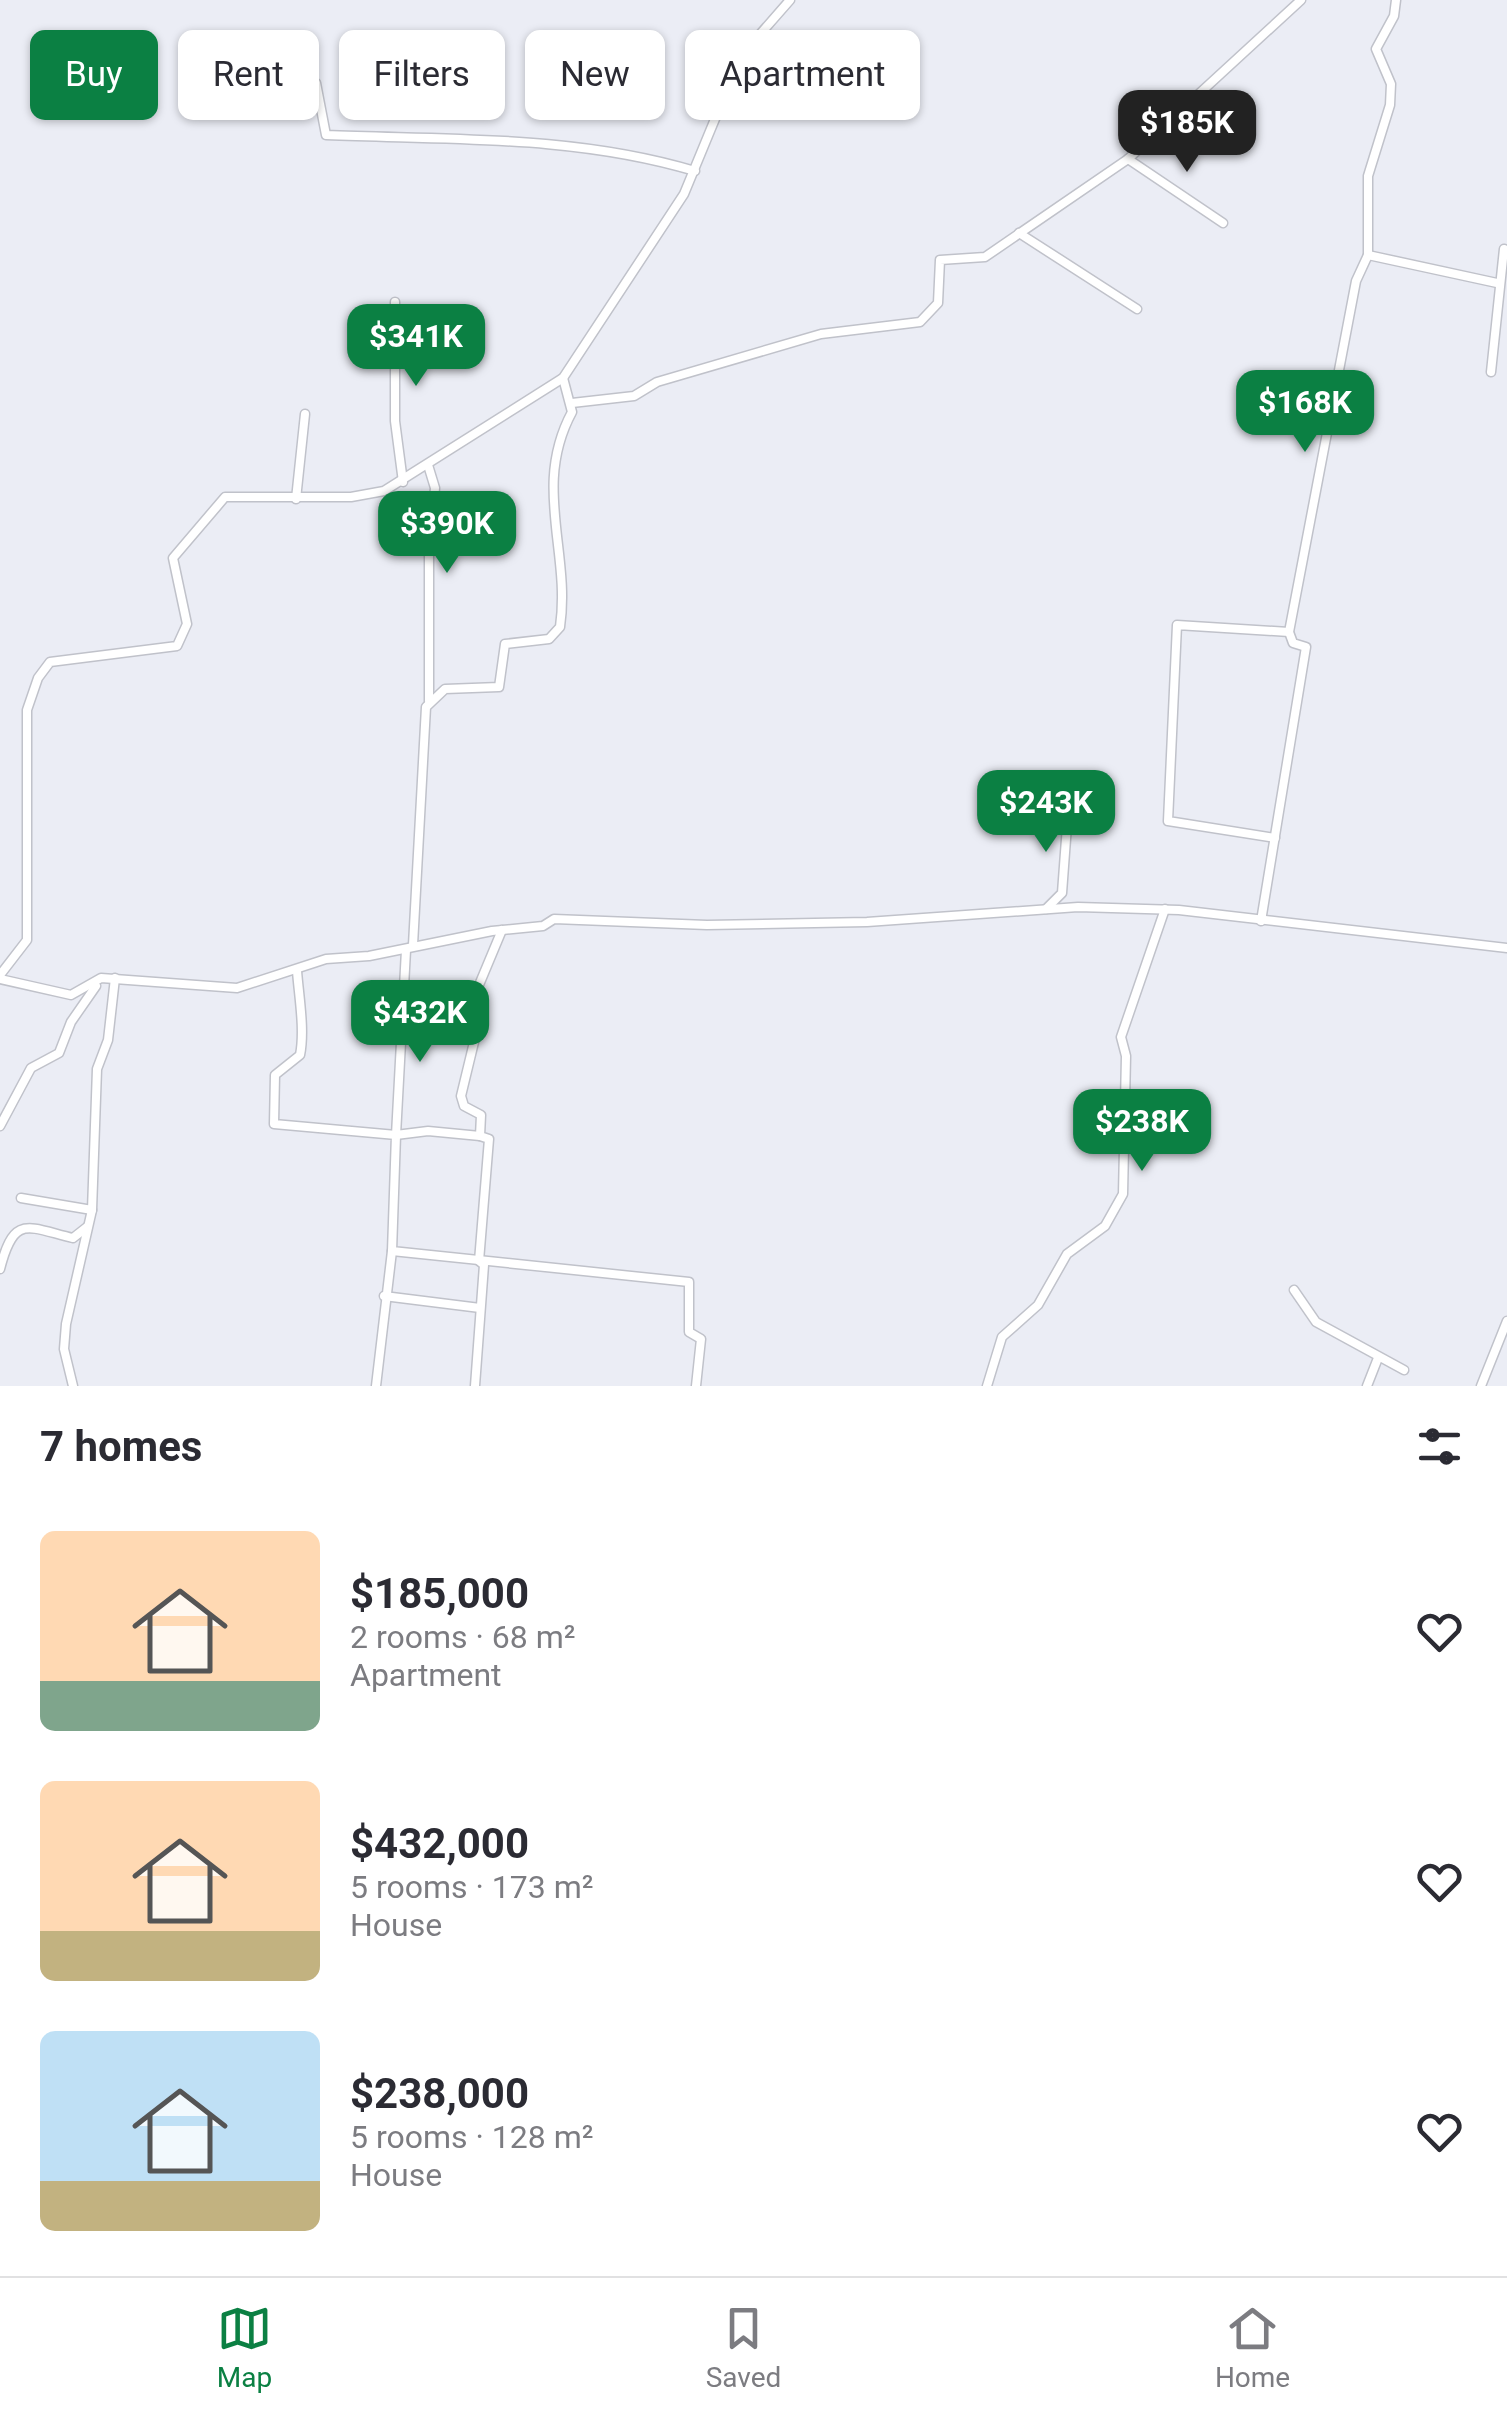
<!DOCTYPE html>
<meta charset="utf-8">
<style>
:root{--surface:#fff;--page:#f7f7f7;--text:#2b2b33;--muted:#7c7c81;--line:#e1e1e2;--accent:#0b8043}
body{margin:0;font-family:Roboto,sans-serif;background:var(--page);color:var(--text);height:100vh;display:flex;flex-direction:column;font-size:38px;white-space:nowrap}
*{box-sizing:border-box;margin:0}
p{font-size:32px;color:var(--muted)}
.icon{flex:none;width:55px;height:55px;fill:none;stroke:currentColor;stroke-width:2;stroke-linecap:round;stroke-linejoin:round}
.map{position:relative;height:1386px;overflow:hidden}
.panel{display:flex;flex-direction:column;background:var(--surface);flex:1}
.panel>*{flex:none}
.guide{position:absolute;left:30px;top:30px;width:1000px;height:90px;display:flex;gap:20px}
.price{position:absolute;translate:-50% -85px;padding:0 22px;border-radius:20px;background:var(--accent);color:#fff;font-size:32px;line-height:65px;filter:drop-shadow(0 2px 5px #0008)}
.price::after{content:'';position:absolute;left:50%;top:60px;width:30px;height:22px;margin-left:-15px;background:inherit;clip-path:polygon(0 0,100% 0,50% 100%)}
.price.on{background:#222;color:#fff}
ul{padding:0;list-style:none}
li{display:flex;align-items:center;gap:30px;height:250px;padding:0 40px}
li span{display:grid;place-items:center;flex:none;width:280px;height:200px;border-radius:15px;color:#555}
li>.icon{margin-inline-start:auto}
span .icon{width:120px;height:120px;fill:#fffc;stroke-width:1}
li b{font-size:42px}
h2{display:flex;justify-content:space-between;align-items:center;height:120px;padding:0 40px;font-size:42px}
.tag{padding:0 35px;border-radius:15px;background:var(--surface);box-shadow:0 2px 8px #0004;font-size:35px;line-height:90px}
.tag.on{background:var(--accent);color:#fff}
.menu{display:flex;justify-content:space-around;align-items:center;height:140px;border-top:2px solid var(--line);background:var(--surface);font-size:28px;color:var(--muted)}
.menu a{display:grid;justify-items:center;gap:5px}
.menu .on{color:var(--accent)}
.map>svg:first-child{display:block}
.lines{fill:none;stroke-linecap:round;stroke-linejoin:round}
.minor-casing{stroke:#c0c2ca;stroke-width:11}
.minor{stroke:#fff;stroke-width:8}
</style>
<div class="map">
<svg width="1507" height="1386" viewBox="0 0 1507 1386">
<rect width="100%" height="100%" fill="#ebedf5"/>
<g class="lines">
<defs>
<g id="minor">
<path d="M 316,83 L 326,135 C 450,140 575,135 695,171"/>
<polyline points="1128,159 1223,223"/>
<polyline points="1019,233 1137,309"/>
<polyline points="1368,255 1497,283"/>
<polyline points="395,302 395,421 403,482"/>
<polyline points="1491,372 1504,249"/>
<polyline points="572,403 634,396 657,382 821,334 920,322 938,303 940,260 985,257 1128,159 1301,0"/>
<polyline points="428,465 435,488 429,551 429,701"/>
<polyline points="296,499 305,414"/>
<polyline points="1275,838 1168,821 1177,625 1289,632"/>
<polyline points="1046,909 1062,893 1068,812"/>
<polyline points="1261,921 1306,647 1293,643 1289,632 1356,281 1368,255 1368,176 1390,105 1391,84 1376,49 1394,16 1396,0"/>
<path d="M 413,945 L 426,707 L 445,689 L 499,687 L 505,644 L 549,639 L 560,627 C 571,552 532,486 572,412 L 563,378"/>
<polyline points="406,950 396,1135 428,1131 480,1136"/>
<path d="M 297,971 C 299,997 305,1030 300,1055 L 275,1075 L 274,1124 L 396,1135 L 392,1251 L 689,1282 L 689,1332 L 701,1339 L 696,1386"/>
<polyline points="0,975 27,940 27,710 38,678 50,662 177,646 187,624 173,558 225,497 351,497 384,491 563,378 684,194 741,56 790,0"/>
<polyline points="0,979 71,995 101,978 237,988 326,959 369,956 492,931 543,926 554,919 707,925 867,922 1078,907 1179,910 1507,948"/>
<polyline points="0,1126 31,1068 59,1053 71,1022 96,986"/>
<polyline points="21,1198 92,1210"/>
<path d="M 0,1269 C 14,1214 27,1227 73,1238 L 87,1227"/>
<polyline points="1294,1290 1316,1322 1404,1370"/>
<polyline points="384,1296 480,1308"/>
<polyline points="73,1386 64,1349 66,1324 92,1210 97,1069 108,1040 115,978"/>
<polyline points="376,1386 392,1251"/>
<polyline points="475,1386 484,1265 479,1261 489,1139 480,1136 481,1115 464,1106 461,1096 475,1038 479,985 502,930"/>
<polyline points="987,1386 1002,1337 1038,1305 1067,1254 1105,1226 1123,1194 1126,1056 1121,1037 1165,909"/>
<polyline points="1367,1386 1378,1358"/>
<polyline points="1481,1386 1507,1321"/>
</g>
</defs>
<use href="#minor" class="minor-casing"/>
<use href="#minor" class="minor"/>
</g>
</svg>
<b class="price on" style="left:1187px;top:175px">$185K</b>
<b class="price" style="left:416px;top:389px">$341K</b>
<b class="price" style="left:1305px;top:455px">$168K</b>
<b class="price" style="left:447px;top:576px">$390K</b>
<b class="price" style="left:1046px;top:855px">$243K</b>
<b class="price" style="left:420px;top:1065px">$432K</b>
<b class="price" style="left:1142px;top:1174px">$238K</b>
<div class="guide">
<a class="tag on">Buy</a>
<a class="tag">Rent</a>
<a class="tag">Filters</a>
<a class="tag">New</a>
<a class="tag">Apartment</a>
</div>
</div>
<section class="panel">
<h2>7 homes<svg class="icon" aria-label="filters" viewBox="0 0 24 24"><path d="M4 7h16M4 17h16"/><circle cx="9" cy="7" r="2"/><circle cx="15" cy="17" r="2"/></svg></h2>
<ul>
<li><span style="background:linear-gradient(#ffd9b3 75%,#7fa58c 0)"><svg class="icon" aria-label="home" viewBox="0 0 24 24"><path d="M3 11l9-7 9 7M6 9v11h12V9"/></svg></span><div><b>$185,000</b><p>2 rooms · 68 m²</p><p>Apartment</p></div><svg class="icon" aria-label="heart" viewBox="0 0 24 24"><path d="M12 20l-8-8c-3-5 5-10 8-4 3-6 11-1 8 4z"/></svg></li>
<li><span style="background:linear-gradient(#ffd9b3 75%,#c2b280 0)"><svg class="icon" aria-label="home" viewBox="0 0 24 24"><path d="M3 11l9-7 9 7M6 9v11h12V9"/></svg></span><div><b>$432,000</b><p>5 rooms · 173 m²</p><p>House</p></div><svg class="icon" aria-label="heart" viewBox="0 0 24 24"><path d="M12 20l-8-8c-3-5 5-10 8-4 3-6 11-1 8 4z"/></svg></li>
<li><span style="background:linear-gradient(#bfe0f5 75%,#c2b280 0)"><svg class="icon" aria-label="home" viewBox="0 0 24 24"><path d="M3 11l9-7 9 7M6 9v11h12V9"/></svg></span><div><b>$238,000</b><p>5 rooms · 128 m²</p><p>House</p></div><svg class="icon" aria-label="heart" viewBox="0 0 24 24"><path d="M12 20l-8-8c-3-5 5-10 8-4 3-6 11-1 8 4z"/></svg></li>
</ul>
</section>
<nav class="menu">
<a class="on"><svg class="icon" aria-label="map" viewBox="0 0 24 24"><path d="M3 6l6-2 6 2 6-2v14l-6 2-6-2-6 2zM9 4v14M15 6v14"/></svg>Map</a>
<a><svg class="icon" aria-label="saved" viewBox="0 0 24 24"><path d="M7 4h10v16l-5-4-5 4z"/></svg>Saved</a>
<a><svg class="icon" aria-label="home" viewBox="0 0 24 24"><path d="M3 11l9-7 9 7M6 9v11h12V9"/></svg>Home</a>
</nav>
